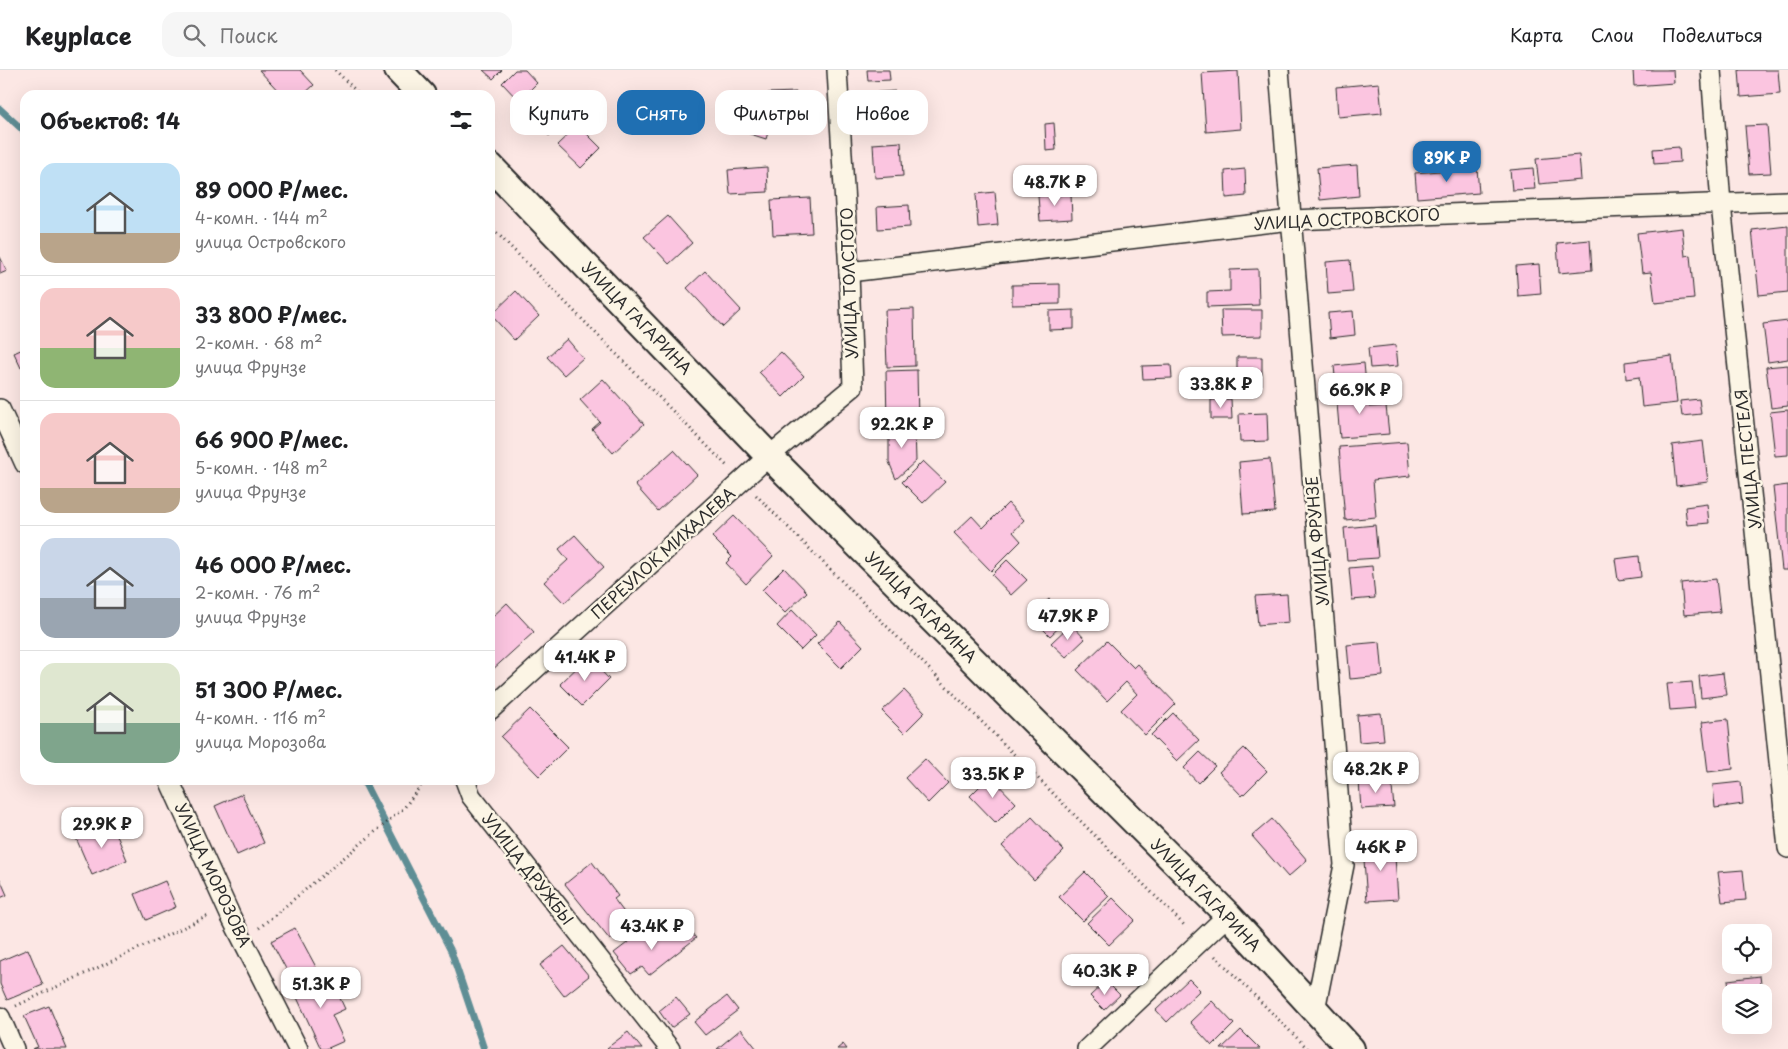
<!DOCTYPE html>
<html lang="ru">
<meta charset="utf-8">
<style>
:root{--surface:#fff;--page:#f6f6f6;--text:#202124;--muted:#757577;--line:#e0e0e0;--accent:#1f6fb2}
body{margin:0;font-family:"Playpen Sans",sans-serif;background:var(--page);color:var(--text);height:100vh;display:flex;flex-direction:column;font-size:19px;white-space:nowrap}
*{box-sizing:border-box;margin:0}
p{font-size:16px;color:var(--muted)}
.icon{flex:none;width:28px;height:28px;fill:none;stroke:currentColor;stroke-width:2;stroke-linecap:round;stroke-linejoin:round}
.map{position:relative;flex:1;overflow:hidden}
.drawer{position:absolute;left:20px;top:20px;width:475px;height:695px;display:flex;flex-direction:column;background:var(--surface);border-radius:15px;box-shadow:0 5px 20px #0002}
.drawer>*{flex:none}
.banner{position:absolute;left:510px;top:20px;width:475px;height:45px;display:flex;gap:10px}
.controls{position:absolute;left:1722px;top:854px;display:grid;gap:10px}
.controls a{display:grid;place-items:center;width:50px;height:50px;border-radius:10px;background:var(--surface);box-shadow:0 5px 20px #0002;font-size:25px}
.price{position:absolute;translate:-50% -42px;padding:0 11px;border-radius:10px;background:#fff;color:#222;font-size:16px;line-height:32px;filter:drop-shadow(0 1px 2px #0008)}
.price::after{content:'';position:absolute;left:50%;top:30px;width:15px;height:11px;margin-left:-8px;background:inherit;clip-path:polygon(0 0,100% 0,50% 100%)}
.price.current{background:var(--accent);color:#fff}
ul{padding:0;list-style:none}
li{display:flex;align-items:center;gap:15px;height:125px;padding:0 20px}
li+li{border-top:1px solid var(--line)}
li span{display:grid;place-items:center;flex:none;width:140px;height:100px;border-radius:15px;color:#555}
li>.icon{margin-inline-start:auto}
span .icon{width:60px;height:60px;fill:#fffc;stroke-width:1}
li b{font-size:21px}
h2{display:flex;justify-content:space-between;align-items:center;height:60px;padding:0 20px;font-size:21px}
.pill{padding:0 18px;border-radius:15px;background:var(--surface);box-shadow:0 5px 20px #0002;font-size:18px;line-height:45px}
.pill.current{background:var(--accent);color:#fff}
header{display:flex;align-items:center;gap:30px;box-sizing:border-box;height:70px;padding:0 25px;background:var(--surface);border-bottom:1px solid var(--line)}
header strong{font-size:24px}
nav{display:flex;gap:28px;margin-inline-start:auto;font-size:18px}
.search{width:350px;height:45px;background:var(--page);display:flex;align-items:center;gap:12px;box-sizing:border-box;padding:0 18px;border-radius:15px;color:var(--muted);font-size:19px}
.map>svg:first-child{display:block}
.lines{fill:none;stroke-linecap:round;stroke-linejoin:round}
.stream{stroke:#5f8e95;stroke-width:7}
.building{fill:#fbc5e0;stroke:#2b2b2b}
.street-casing{stroke:#2b2b2b;stroke-width:22}
.secondary-casing{stroke:#2b2b2b;stroke-width:30}
.path{stroke:#2b2b2b;stroke-width:3;stroke-dasharray:1 4;stroke-linecap:butt}
.street{stroke:#fcf5e5;stroke-width:19}
.secondary{stroke:#fcf5e5;stroke-width:26}
.labels{text-anchor:middle;stroke-width:5;stroke-linejoin:round;paint-order:stroke}
.street-label{font-size:16px;fill:#2b2b2b;stroke:#fcf5e5}
</style>
<header>
<strong>Keyplace</strong>
<div class="search"><svg class="icon" aria-label="search" viewBox="0 0 24 24"><circle cx="10" cy="10" r="6"/><path d="M15 15l6 6"/></svg>Поиск</div>
<nav><a>Карта</a><a>Слои</a><a>Поделиться</a></nav>
</header>
<div class="map">
<svg width="1788" height="979" viewBox="0 0 1788 979">
<rect width="100%" height="100%" fill="#fce7e4"/>
<filter id="ink" filterUnits="userSpaceOnUse"><feTurbulence type="fractalNoise" baseFrequency=".02" numOctaves="2"/><feDisplacementMap in="SourceGraphic" scale="10" xChannelSelector="R" yChannelSelector="G"/><feConvolveMatrix kernelMatrix="1 2 1 2 8 2 1 2 1" color-interpolation-filters="sRGB"/></filter>
<g filter="url(#ink)">
<g class="lines">
<g class="stream">
<polyline points="0,39 25,62"/>
<polyline points="363,710 451,881 484,979"/>
</g>
</g>
<g class="building">
<polygon points="259,0 300,0 314,15 303,25 282,25"/>
<polygon points="483,0 502,0 493,9"/>
<polygon points="515,0 525,0 537,13 519,31 502,13"/>
<polygon points="867,0 889,0 890,10 868,11"/>
<polygon points="1633,0 1673,0 1674,13 1634,16"/>
<polygon points="1739,0 1778,0 1780,24 1741,27"/>
<polygon points="1238,1 1241,59 1206,62 1202,3"/>
<polygon points="1379,13 1382,43 1338,47 1336,17"/>
<polygon points="895,21 897,54 869,56 867,23"/>
<polygon points="796,22 798,53 770,55 768,23"/>
<polygon points="547,24 569,46 549,66 527,44"/>
<polygon points="749,48 770,56 766,69 744,62"/>
<polygon points="1054,53 1056,80 1046,81 1045,54"/>
<polygon points="578,55 601,78 581,98 557,75"/>
<polygon points="1767,55 1771,103 1749,104 1745,56"/>
<polygon points="901,72 903,106 875,108 873,74"/>
<polygon points="1679,77 1680,92 1654,94 1653,79"/>
<polygon points="1579,85 1581,110 1539,114 1536,89"/>
<polygon points="1357,95 1359,126 1320,130 1317,98"/>
<polygon points="767,97 768,122 730,124 728,100"/>
<polygon points="1477,98 1479,123 1417,128 1415,103"/>
<polygon points="1533,98 1535,119 1512,120 1510,100"/>
<polygon points="1245,99 1246,126 1226,128 1225,101"/>
<polygon points="995,122 998,155 978,157 976,124"/>
<polygon points="1071,124 1072,149 1040,151 1038,126"/>
<polygon points="810,128 812,163 773,165 771,130"/>
<polygon points="909,135 910,157 878,159 877,137"/>
<polygon points="668,146 692,173 669,194 644,167"/>
<polygon points="1788,156 1788,222 1759,225 1752,160"/>
<polygon points="1682,158 1685,186 1690,185 1694,229 1655,233 1651,202 1642,203 1637,163"/>
<polygon points="1590,170 1592,200 1559,203 1557,173"/>
<polygon points="0,187 7,201 0,204"/>
<polygon points="1350,190 1353,222 1328,224 1326,192"/>
<polygon points="1539,194 1541,224 1518,226 1516,196"/>
<polygon points="1258,199 1259,235 1207,237 1207,222 1230,221 1230,200"/>
<polygon points="705,201 741,240 723,257 687,218"/>
<polygon points="1060,214 1060,234 1012,235 1012,215"/>
<polygon points="516,221 539,246 514,270 491,245"/>
<polygon points="914,239 915,296 887,297 885,240"/>
<polygon points="1074,240 1074,259 1049,260 1049,241"/>
<polygon points="1221,240 1262,240 1262,266 1222,267"/>
<polygon points="1353,241 1355,265 1330,268 1328,243"/>
<polygon points="1788,251 1788,289 1768,292 1763,254"/>
<polygon points="567,269 583,288 564,305 547,287"/>
<polygon points="1396,275 1398,296 1370,298 1368,278"/>
<polygon points="25,278 25,296 21,298 14,283"/>
<polygon points="781,282 804,306 783,327 759,302"/>
<polygon points="1672,286 1677,333 1642,337 1639,307 1626,309 1625,292"/>
<polygon points="1237,287 1262,287 1262,315 1237,316"/>
<polygon points="1364,293 1366,315 1336,317 1334,296"/>
<polygon points="1171,295 1172,308 1143,309 1142,296"/>
<polygon points="1788,295 1788,336 1771,338 1766,297"/>
<polygon points="917,300 918,352 887,353 886,301"/>
<polygon points="603,309 644,354 613,383 592,359 600,352 580,330"/>
<polygon points="1367,319 1369,337 1386,336 1389,364 1340,368 1336,322"/>
<polygon points="1231,329 1232,349 1211,349 1211,330"/>
<polygon points="1699,329 1701,344 1682,346 1680,331"/>
<polygon points="1788,340 1788,385 1775,386 1770,342"/>
<polygon points="1267,343 1268,371 1240,372 1239,344"/>
<polygon points="915,357 916,391 896,409 889,392 889,358"/>
<polygon points="1703,371 1708,412 1676,416 1672,375"/>
<polygon points="1407,372 1410,406 1373,410 1376,447 1345,450 1339,377"/>
<polygon points="674,380 697,405 658,441 635,415"/>
<polygon points="1270,389 1275,442 1243,444 1239,392"/>
<polygon points="923,391 945,412 923,433 902,412"/>
<polygon points="1788,415 1788,500 1782,500 1773,417"/>
<polygon points="1008,433 1024,450 1013,462 1021,471 991,501 954,463 972,446 983,458"/>
<polygon points="1707,434 1709,453 1687,455 1685,437"/>
<polygon points="734,446 773,486 746,514 726,493 732,487 712,467"/>
<polygon points="1375,455 1378,488 1347,490 1344,458"/>
<polygon points="575,465 604,497 564,533 544,512 568,490 559,479"/>
<polygon points="1639,486 1641,507 1618,510 1615,489"/>
<polygon points="1007,490 1027,510 1011,525 992,505"/>
<polygon points="1372,496 1375,528 1352,530 1349,498"/>
<polygon points="784,498 807,522 785,543 762,520"/>
<polygon points="1716,509 1720,542 1684,545 1681,513"/>
<polygon points="1287,524 1289,552 1258,555 1255,526"/>
<polygon points="1049,529 1068,549 1050,566 1030,546"/>
<polygon points="507,533 534,562 490,602 490,549"/>
<polygon points="792,540 816,565 801,580 777,556"/>
<polygon points="840,552 863,576 841,598 817,574"/>
<polygon points="1071,554 1085,569 1066,587 1051,573"/>
<polygon points="1107,571 1134,598 1138,594 1176,634 1145,665 1121,640 1137,624 1126,612 1107,631 1077,600"/>
<polygon points="1380,572 1383,606 1350,609 1347,575"/>
<polygon points="588,587 609,609 582,636 560,614"/>
<polygon points="1723,603 1726,625 1701,628 1699,606"/>
<polygon points="1692,612 1695,638 1670,640 1667,614"/>
<polygon points="904,620 925,642 904,663 882,641"/>
<polygon points="530,639 568,677 539,706 501,667"/>
<polygon points="1173,643 1199,670 1177,691 1151,665"/>
<polygon points="1381,643 1384,670 1359,672 1357,645"/>
<polygon points="1728,649 1733,699 1708,702 1702,652"/>
<polygon points="1244,678 1267,701 1242,726 1219,702"/>
<polygon points="1200,682 1215,696 1198,713 1184,698"/>
<polygon points="925,689 948,713 928,733 905,708"/>
<polygon points="969,689 980,701 963,717 952,705"/>
<polygon points="990,706 1016,733 996,753 970,726"/>
<polygon points="1391,708 1394,737 1361,739 1359,711"/>
<polygon points="1741,712 1743,734 1715,738 1713,715"/>
<polygon points="242,724 264,773 237,785 215,736"/>
<polygon points="1032,747 1064,781 1034,810 1002,776"/>
<polygon points="1272,749 1307,790 1288,807 1252,766"/>
<polygon points="112,753 127,790 92,805 76,768"/>
<polygon points="1394,773 1398,829 1367,831 1363,776"/>
<polygon points="592,792 618,826 614,829 632,853 610,870 565,814"/>
<polygon points="1743,800 1746,830 1722,832 1718,802"/>
<polygon points="1085,802 1109,826 1083,851 1059,827"/>
<polygon points="0,809 7,825 0,828"/>
<polygon points="165,811 176,837 146,850 135,824"/>
<polygon points="1113,828 1135,850 1109,875 1087,853"/>
<polygon points="295,858 316,897 292,910 271,871"/>
<polygon points="678,859 682,865 689,860 696,868 649,905 642,897 631,904 614,883 644,860 654,874 672,860 674,862"/>
<polygon points="564,876 589,906 564,926 540,895"/>
<polygon points="28,879 43,915 7,930 0,914 0,891"/>
<polygon points="328,902 345,939 332,945 344,971 326,979 321,979 293,919"/>
<polygon points="1760,906 1762,922 1731,922 1731,943 1728,910"/>
<polygon points="1189,909 1200,920 1167,952 1156,940"/>
<polygon points="1106,911 1120,925 1104,940 1090,926"/>
<polygon points="727,926 738,940 705,965 694,952"/>
<polygon points="676,927 690,944 671,958 659,941"/>
<polygon points="1212,931 1234,954 1212,976 1190,952"/>
<polygon points="49,936 67,979 32,979 38,977 24,946"/>
<polygon points="741,959 757,979 717,979"/>
<polygon points="1241,960 1260,979 1221,979"/>
<polygon points="628,962 642,979 608,979 607,978"/>
<polygon points="843,974 847,979 837,979"/>
</g>
<g class="lines">
<defs>
<g id="street">
<polyline points="1279,0 1344,795 1315,940"/>
<polyline points="1711,0 1721,134 1788,778"/>
<polyline points="849,202 1291,150 1788,131"/>
<polyline points="0,339 25,394"/>
<polyline points="490,640 769,386 853,317 849,202 837,0"/>
<polyline points="169,710 231,847 298,979"/>
<polyline points="465,710 471,726 670,979"/>
<polyline points="0,947 14,979"/>
<polyline points="1087,979 1228,845"/>
</g>
<g id="secondary">
<polyline points="398,0 422,25"/>
<polyline points="490,96 769,386 1228,845 1351,979"/>
</g>
</defs>
<use href="#street" class="street-casing"/>
<use href="#secondary" class="secondary-casing"/>
<g class="path">
<polyline points="335,0 360,25"/>
<polyline points="490,156 727,396"/>
<polyline points="756,425 1186,857"/>
<polyline points="259,858 404,738 425,710"/>
<polyline points="1215,886 1308,979"/>
<polyline points="16,936 210,845"/>
</g>
<use href="#street" class="street"/>
<use href="#secondary" class="secondary"/>
</g>
</g>
<g class="labels">
<g class="street-label">
<text transform="translate(1347 149) rotate(-3)" y="6">УЛИЦА ОСТРОВСКОГО</text>
<text transform="translate(849 213) rotate(-92)" y="6">УЛИЦА ТОЛСТОГО</text>
<text transform="translate(637 248) rotate(46)" y="6">УЛИЦА ГАГАРИНА</text>
<text transform="translate(1748 389) rotate(-96)" y="6">УЛИЦА ПЕСТЕЛЯ</text>
<text transform="translate(1317 471) rotate(-95)" y="6">УЛИЦА ФРУНЗЕ</text>
<text transform="translate(663 483) rotate(-42)" y="6">ПЕРЕУЛОК МИХАЛЕВА</text>
<text transform="translate(921 537) rotate(45)" y="6">УЛИЦА ГАГАРИНА</text>
<text transform="translate(528 799) rotate(52)" y="6">УЛИЦА ДРУЖБЫ</text>
<text transform="translate(213 805) rotate(65)" y="6">УЛИЦА МОРОЗОВА</text>
<text transform="translate(1206 825) rotate(46)" y="6">УЛИЦА ГАГАРИНА</text>
</g>
</g>
</svg>
<div class="controls">
<a><svg class="icon" aria-label="locate" viewBox="0 0 24 24"><circle cx="12" cy="12" r="6"/><path d="M12 2v4M12 18v4M2 12h4M18 12h4"/></svg></a>
<a><svg class="icon" aria-label="layers" viewBox="0 0 24 24"><path d="M12 4l9 5-9 5-9-5zM3 14l9 5 9-5"/></svg></a>
</div>
<b class="price current" style="left:1447px;top:113px">89K ₽</b>
<b class="price" style="left:1055px;top:137px">48.7K ₽</b>
<b class="price" style="left:1221px;top:339px">33.8K ₽</b>
<b class="price" style="left:1360px;top:345px">66.9K ₽</b>
<b class="price" style="left:902px;top:379px">92.2K ₽</b>
<b class="price" style="left:1068px;top:571px">47.9K ₽</b>
<b class="price" style="left:585px;top:612px">41.4K ₽</b>
<b class="price" style="left:1376px;top:724px">48.2K ₽</b>
<b class="price" style="left:993px;top:729px">33.5K ₽</b>
<b class="price" style="left:102px;top:779px">29.9K ₽</b>
<b class="price" style="left:1381px;top:802px">46K ₽</b>
<b class="price" style="left:652px;top:881px">43.4K ₽</b>
<b class="price" style="left:1105px;top:926px">40.3K ₽</b>
<b class="price" style="left:321px;top:939px">51.3K ₽</b>
<div class="banner">
<a class="pill">Купить</a>
<a class="pill current">Снять</a>
<a class="pill">Фильтры</a>
<a class="pill">Новое</a>
</div>
<section class="drawer">
<h2>Объектов: 14<svg class="icon" aria-label="filters" viewBox="0 0 24 24"><path d="M4 7h16M4 17h16"/><circle cx="9" cy="7" r="2"/><circle cx="15" cy="17" r="2"/></svg></h2>
<ul>
<li><span style="background:linear-gradient(#bfe0f5 70%,#b9a48a 0)"><svg class="icon" aria-label="home" viewBox="0 0 24 24"><path d="M3 11l9-7 9 7M6 9v11h12V9"/></svg></span><div><b>89 000 ₽/мес.</b><p>4-комн. · 144 m²</p><p>улица Островского</p></div></li>
<li><span style="background:linear-gradient(#f6c9c9 60%,#8fb573 0)"><svg class="icon" aria-label="home" viewBox="0 0 24 24"><path d="M3 11l9-7 9 7M6 9v11h12V9"/></svg></span><div><b>33 800 ₽/мес.</b><p>2-комн. · 68 m²</p><p>улица Фрунзе</p></div></li>
<li><span style="background:linear-gradient(#f6c9c9 75%,#b9a48a 0)"><svg class="icon" aria-label="home" viewBox="0 0 24 24"><path d="M3 11l9-7 9 7M6 9v11h12V9"/></svg></span><div><b>66 900 ₽/мес.</b><p>5-комн. · 148 m²</p><p>улица Фрунзе</p></div></li>
<li><span style="background:linear-gradient(#c9d6e8 60%,#9aa5b1 0)"><svg class="icon" aria-label="home" viewBox="0 0 24 24"><path d="M3 11l9-7 9 7M6 9v11h12V9"/></svg></span><div><b>46 000 ₽/мес.</b><p>2-комн. · 76 m²</p><p>улица Фрунзе</p></div></li>
<li><span style="background:linear-gradient(#dfe7d0 60%,#7fa58c 0)"><svg class="icon" aria-label="home" viewBox="0 0 24 24"><path d="M3 11l9-7 9 7M6 9v11h12V9"/></svg></span><div><b>51 300 ₽/мес.</b><p>4-комн. · 116 m²</p><p>улица Морозова</p></div></li>
</ul>
</section>
</div>
